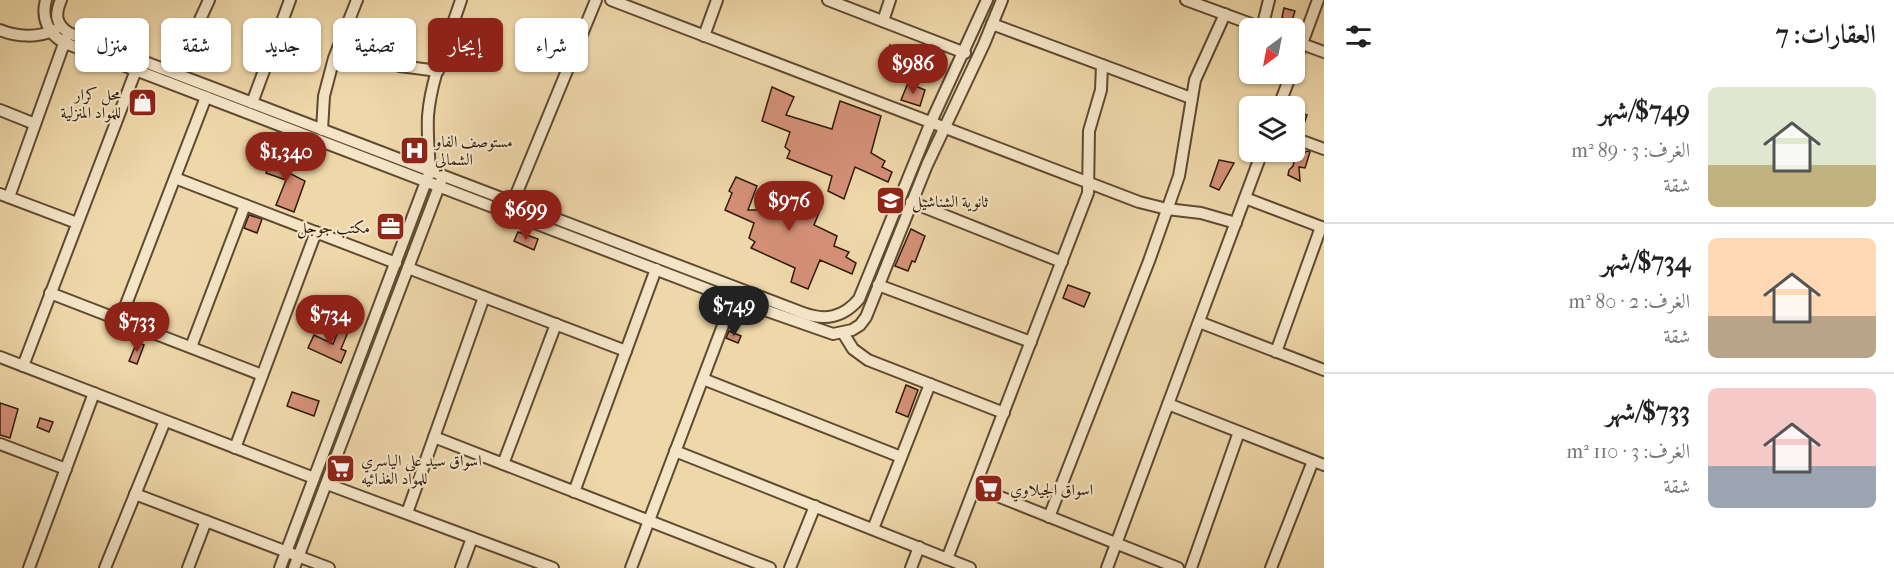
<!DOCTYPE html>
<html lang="ar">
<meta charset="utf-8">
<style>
:root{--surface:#fff;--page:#f2f2f2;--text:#222;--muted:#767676;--line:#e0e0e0;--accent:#8f2418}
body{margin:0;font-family:"IM FELL French Canon",Amiri,serif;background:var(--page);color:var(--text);direction:rtl;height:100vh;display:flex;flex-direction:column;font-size:22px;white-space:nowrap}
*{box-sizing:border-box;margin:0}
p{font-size:20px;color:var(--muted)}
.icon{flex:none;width:33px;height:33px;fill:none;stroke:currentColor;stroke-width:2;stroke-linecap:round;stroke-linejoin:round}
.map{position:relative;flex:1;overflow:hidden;direction:ltr}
.details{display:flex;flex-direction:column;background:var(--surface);width:570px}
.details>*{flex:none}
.hud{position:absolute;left:18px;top:18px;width:570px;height:54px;direction:rtl;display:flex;gap:12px}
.needle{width:39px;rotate:212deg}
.buttons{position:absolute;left:1239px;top:18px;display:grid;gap:12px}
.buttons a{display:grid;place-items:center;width:66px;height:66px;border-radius:9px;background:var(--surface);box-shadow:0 2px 4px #0004;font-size:30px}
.price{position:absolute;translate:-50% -51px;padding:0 14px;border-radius:21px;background:var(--accent);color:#fff;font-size:20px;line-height:39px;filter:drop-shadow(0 2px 3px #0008)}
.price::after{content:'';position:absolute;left:50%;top:36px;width:18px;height:14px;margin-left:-9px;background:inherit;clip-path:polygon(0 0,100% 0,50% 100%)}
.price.on{background:#222;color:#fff}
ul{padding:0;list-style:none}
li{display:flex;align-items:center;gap:18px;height:150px;padding:0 18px}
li+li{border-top:2px solid var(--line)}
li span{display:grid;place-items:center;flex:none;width:168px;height:120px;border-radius:9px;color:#555}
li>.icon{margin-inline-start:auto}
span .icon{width:72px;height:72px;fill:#fffc;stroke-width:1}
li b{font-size:26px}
h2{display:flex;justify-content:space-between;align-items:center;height:72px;padding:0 18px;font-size:26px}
.pill{padding:0 21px;border-radius:9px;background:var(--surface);box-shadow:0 2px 4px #0004;font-size:21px;line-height:54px}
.pill.on{background:var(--accent);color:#fff}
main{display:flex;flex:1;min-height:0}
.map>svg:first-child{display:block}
.building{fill:#d49077;stroke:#2f1b0b;stroke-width:1.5}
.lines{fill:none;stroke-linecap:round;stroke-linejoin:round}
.minor-casing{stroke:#5f4a32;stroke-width:14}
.minor{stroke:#f4e5c7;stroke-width:10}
.labels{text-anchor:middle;stroke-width:4.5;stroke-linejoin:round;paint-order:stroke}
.poi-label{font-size:16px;fill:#2f1b0b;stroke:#f4e5c7;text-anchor:start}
</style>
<main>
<section class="details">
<h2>العقارات: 7<svg class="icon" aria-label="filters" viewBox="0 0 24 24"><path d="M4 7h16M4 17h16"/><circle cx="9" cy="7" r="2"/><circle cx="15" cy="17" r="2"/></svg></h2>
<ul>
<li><span style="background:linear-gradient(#dfe7d0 65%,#c2b280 0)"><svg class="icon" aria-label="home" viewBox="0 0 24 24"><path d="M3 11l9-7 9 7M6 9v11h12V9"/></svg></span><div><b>$749/شهر</b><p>الغرف: 3 · 89 m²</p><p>شقة</p></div></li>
<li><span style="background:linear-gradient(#ffd9b3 65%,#b9a48a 0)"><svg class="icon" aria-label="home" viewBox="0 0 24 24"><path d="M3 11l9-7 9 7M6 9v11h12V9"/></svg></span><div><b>$734/شهر</b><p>الغرف: 2 · 80 m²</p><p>شقة</p></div></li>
<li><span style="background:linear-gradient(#f6c9c9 65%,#9aa5b1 0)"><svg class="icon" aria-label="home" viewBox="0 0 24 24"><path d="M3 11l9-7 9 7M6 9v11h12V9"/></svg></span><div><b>$733/شهر</b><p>الغرف: 3 · 110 m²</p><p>شقة</p></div></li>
</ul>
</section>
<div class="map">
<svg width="1324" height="568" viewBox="0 0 1324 568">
<rect width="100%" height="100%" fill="#eed7a9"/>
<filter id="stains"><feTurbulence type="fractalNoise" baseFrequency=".00333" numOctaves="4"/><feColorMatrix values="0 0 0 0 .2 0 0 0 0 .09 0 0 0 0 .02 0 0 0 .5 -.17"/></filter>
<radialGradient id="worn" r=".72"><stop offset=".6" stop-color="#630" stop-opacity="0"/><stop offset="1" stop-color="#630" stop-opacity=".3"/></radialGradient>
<g class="building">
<polygon points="1284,8 1295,11 1291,24 1282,17"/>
<polygon points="890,45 901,52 897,64 885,58"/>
<polygon points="908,83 925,90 920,106 901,100"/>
<polygon points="772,87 794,97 786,115 832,129 840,101 881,116 871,153 885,161 882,167 892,172 888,182 855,167 844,199 828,191 832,176 787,158 790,151 785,147 790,132 762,121"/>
<polygon points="1294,111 1307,115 1301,132 1294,129"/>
<polygon points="1307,151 1310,152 1305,168 1299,167 1300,181 1288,175 1289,170 1293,166 1296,154 1301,155"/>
<polygon points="277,153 286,156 283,164 287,166 285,171 305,181 294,212 276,205 286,180 266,173 272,154 276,156"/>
<polygon points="1219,160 1234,163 1219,190 1210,186"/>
<polygon points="736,177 757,186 748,210 772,210 781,186 823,203 814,225 837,236 834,246 849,252 846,257 856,263 852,274 820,260 808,289 791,282 795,268 751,248 755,242 749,238 754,223 725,210 732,193 729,191"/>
<polygon points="249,215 262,219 257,233 244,228"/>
<polygon points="911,229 925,236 915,262 912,261 908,271 895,266"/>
<polygon points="518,232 538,239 534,250 514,241"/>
<polygon points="1068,285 1090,293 1084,307 1063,298"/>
<polygon points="339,329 348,332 341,349 346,351 341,363 308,348 314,335 333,344"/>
<polygon points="729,331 741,336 738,343 726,338"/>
<polygon points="137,342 144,345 137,364 129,361"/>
<polygon points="906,385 918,390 908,417 896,412"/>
<polygon points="292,392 319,401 314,416 287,406"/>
<polygon points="0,403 18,409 10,438 0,435"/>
<polygon points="40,418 53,422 49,432 37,427"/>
</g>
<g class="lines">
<defs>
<g id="minor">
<path d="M 46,0 C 41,18 48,34 65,43 L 733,299 L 833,334 L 852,330 L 860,325 L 866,317 L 927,165 L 984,44 L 1002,0"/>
<path d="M 61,0 C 55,14 55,24 69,33 L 803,313 C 825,321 843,318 859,299 L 931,122 L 987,0"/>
<polyline points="611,0 1139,202 1167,209 1201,213 1236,223"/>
<polyline points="828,0 965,53"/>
<polyline points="1186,0 1262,28"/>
<polyline points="883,21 890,0"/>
<polyline points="992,24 1191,98"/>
<polyline points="1262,28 1269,0"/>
<path d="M 0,30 C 17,37 38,38 55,30"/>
<polyline points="704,36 717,0"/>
<polyline points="1294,41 1324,52"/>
<polyline points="372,57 400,66 438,71"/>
<polyline points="1294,65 1318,0"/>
<polyline points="165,69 193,35 209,0"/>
<polyline points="252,103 290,0"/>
<polyline points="1279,106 1291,74"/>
<polyline points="0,110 35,124"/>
<polyline points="322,130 324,96 334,58 357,0"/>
<polyline points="1294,138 1324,149"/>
<polyline points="175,178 396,263"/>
<polyline points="0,194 77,223"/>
<polyline points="9,197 66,38"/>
<polyline points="1245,198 1324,228"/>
<polyline points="513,202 596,0"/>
<polyline points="911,202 1062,262"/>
<polyline points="408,268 626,351"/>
<polyline points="878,285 1031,342"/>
<polyline points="50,293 262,375"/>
<polyline points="120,320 206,97"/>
<polyline points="1199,322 1324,370"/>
<polyline points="843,333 853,349 868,360 1004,413"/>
<polyline points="191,347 245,205"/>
<polyline points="1276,352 1321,227"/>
<polyline points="0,357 314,478"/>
<polyline points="23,366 136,70"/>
<polyline points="703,379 901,457"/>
<polyline points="1168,404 1324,465"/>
<polyline points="434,437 770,568"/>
<polyline points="0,444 66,469"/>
<polyline points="235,448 316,232"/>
<polyline points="675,451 970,568"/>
<polyline points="503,464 556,324"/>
<polyline points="327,484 553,568"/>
<polyline points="975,487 1178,568"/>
<polyline points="574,492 656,269"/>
<polyline points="135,494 329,568"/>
<polyline points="407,513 484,297"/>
<polyline points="1049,517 1149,261 1179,176 1195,80 1225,14"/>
<polyline points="873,529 930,384"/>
<polyline points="947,559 1088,193 1089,131 1101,90 1102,65"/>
<polyline points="29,568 94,393"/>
<polyline points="105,568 165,421"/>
<polyline points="188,568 206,521"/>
<path d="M 280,568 L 430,171 C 429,153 427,134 428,116 C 431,77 449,37 461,0"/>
<polyline points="294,568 441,181"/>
<polyline points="461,568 472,538"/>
<polyline points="631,568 733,299"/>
<polyline points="790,568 815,506"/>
<polyline points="911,568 919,547"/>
<polyline points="1107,568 1262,152"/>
<polyline points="1191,568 1239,432"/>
<polyline points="1271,568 1313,461"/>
</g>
</defs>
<use href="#minor" class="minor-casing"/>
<use href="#minor" class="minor"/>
</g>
<defs>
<symbol id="shop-square" viewBox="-11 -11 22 22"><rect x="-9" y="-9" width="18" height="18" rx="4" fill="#8f2418" stroke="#f4e5c7"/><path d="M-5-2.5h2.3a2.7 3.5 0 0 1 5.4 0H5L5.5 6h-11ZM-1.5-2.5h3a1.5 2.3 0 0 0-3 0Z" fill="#fff"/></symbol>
<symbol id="hospital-square" viewBox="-11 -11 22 22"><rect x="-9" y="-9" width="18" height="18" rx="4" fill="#8f2418" stroke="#f4e5c7"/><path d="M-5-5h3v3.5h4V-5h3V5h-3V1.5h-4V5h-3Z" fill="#fff"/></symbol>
<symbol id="school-square" viewBox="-11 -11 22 22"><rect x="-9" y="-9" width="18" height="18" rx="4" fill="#8f2418" stroke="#f4e5c7"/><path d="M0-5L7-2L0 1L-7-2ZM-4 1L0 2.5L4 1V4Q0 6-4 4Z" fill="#fff"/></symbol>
<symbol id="office-square" viewBox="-11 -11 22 22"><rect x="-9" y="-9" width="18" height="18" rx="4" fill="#8f2418" stroke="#f4e5c7"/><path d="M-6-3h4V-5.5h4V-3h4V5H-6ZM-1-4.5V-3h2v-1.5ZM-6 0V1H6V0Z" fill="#fff"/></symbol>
<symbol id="supermarket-square" viewBox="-11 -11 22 22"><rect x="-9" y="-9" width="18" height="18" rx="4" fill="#8f2418" stroke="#f4e5c7"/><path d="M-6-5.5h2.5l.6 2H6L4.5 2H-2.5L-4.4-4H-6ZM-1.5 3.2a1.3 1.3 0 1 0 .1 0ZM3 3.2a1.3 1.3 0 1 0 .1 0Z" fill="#fff"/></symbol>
</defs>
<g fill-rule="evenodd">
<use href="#shop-square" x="126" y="86" width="33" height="33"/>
<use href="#hospital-square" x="398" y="134" width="33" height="33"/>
<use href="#school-square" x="874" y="184" width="33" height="33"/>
<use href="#office-square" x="374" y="210" width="33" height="33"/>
<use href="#supermarket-square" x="324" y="452" width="33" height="33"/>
<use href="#supermarket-square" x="972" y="472" width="33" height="33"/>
</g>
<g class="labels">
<g class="poi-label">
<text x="121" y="100" text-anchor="end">محل كرار<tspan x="121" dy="18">للمواد المنزلية</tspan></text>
<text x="435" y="147">مستوصف الفاو<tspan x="435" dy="18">الشمالي</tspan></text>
<text x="912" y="207">ثانوية الشناشيل</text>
<text x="370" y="233" text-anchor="end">مكتب جوجل</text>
<text x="361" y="466">اسواق سيد علي الياسري<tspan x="361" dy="18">للمواد الغذائيه</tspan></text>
<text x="1010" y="495">اسواق الجيلاوي</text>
</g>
</g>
<rect width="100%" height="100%" filter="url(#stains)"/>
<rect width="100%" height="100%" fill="url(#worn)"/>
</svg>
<div class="buttons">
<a><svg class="needle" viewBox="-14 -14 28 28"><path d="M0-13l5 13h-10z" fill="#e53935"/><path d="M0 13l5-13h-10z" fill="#767676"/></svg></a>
<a><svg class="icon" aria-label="layers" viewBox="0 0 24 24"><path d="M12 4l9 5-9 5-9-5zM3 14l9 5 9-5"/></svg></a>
</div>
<b class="price" style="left:913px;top:95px">$986</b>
<b class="price" style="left:286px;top:183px">$1,340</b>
<b class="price" style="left:789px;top:232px">$976</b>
<b class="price" style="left:526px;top:241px">$699</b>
<b class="price on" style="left:734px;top:337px">$749</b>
<b class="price" style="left:330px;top:346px">$734</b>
<b class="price" style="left:137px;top:353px">$733</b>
<div class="hud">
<a class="pill">شراء</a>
<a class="pill on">إيجار</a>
<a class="pill">تصفية</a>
<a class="pill">جديد</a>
<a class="pill">شقة</a>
<a class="pill">منزل</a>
</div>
</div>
</main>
